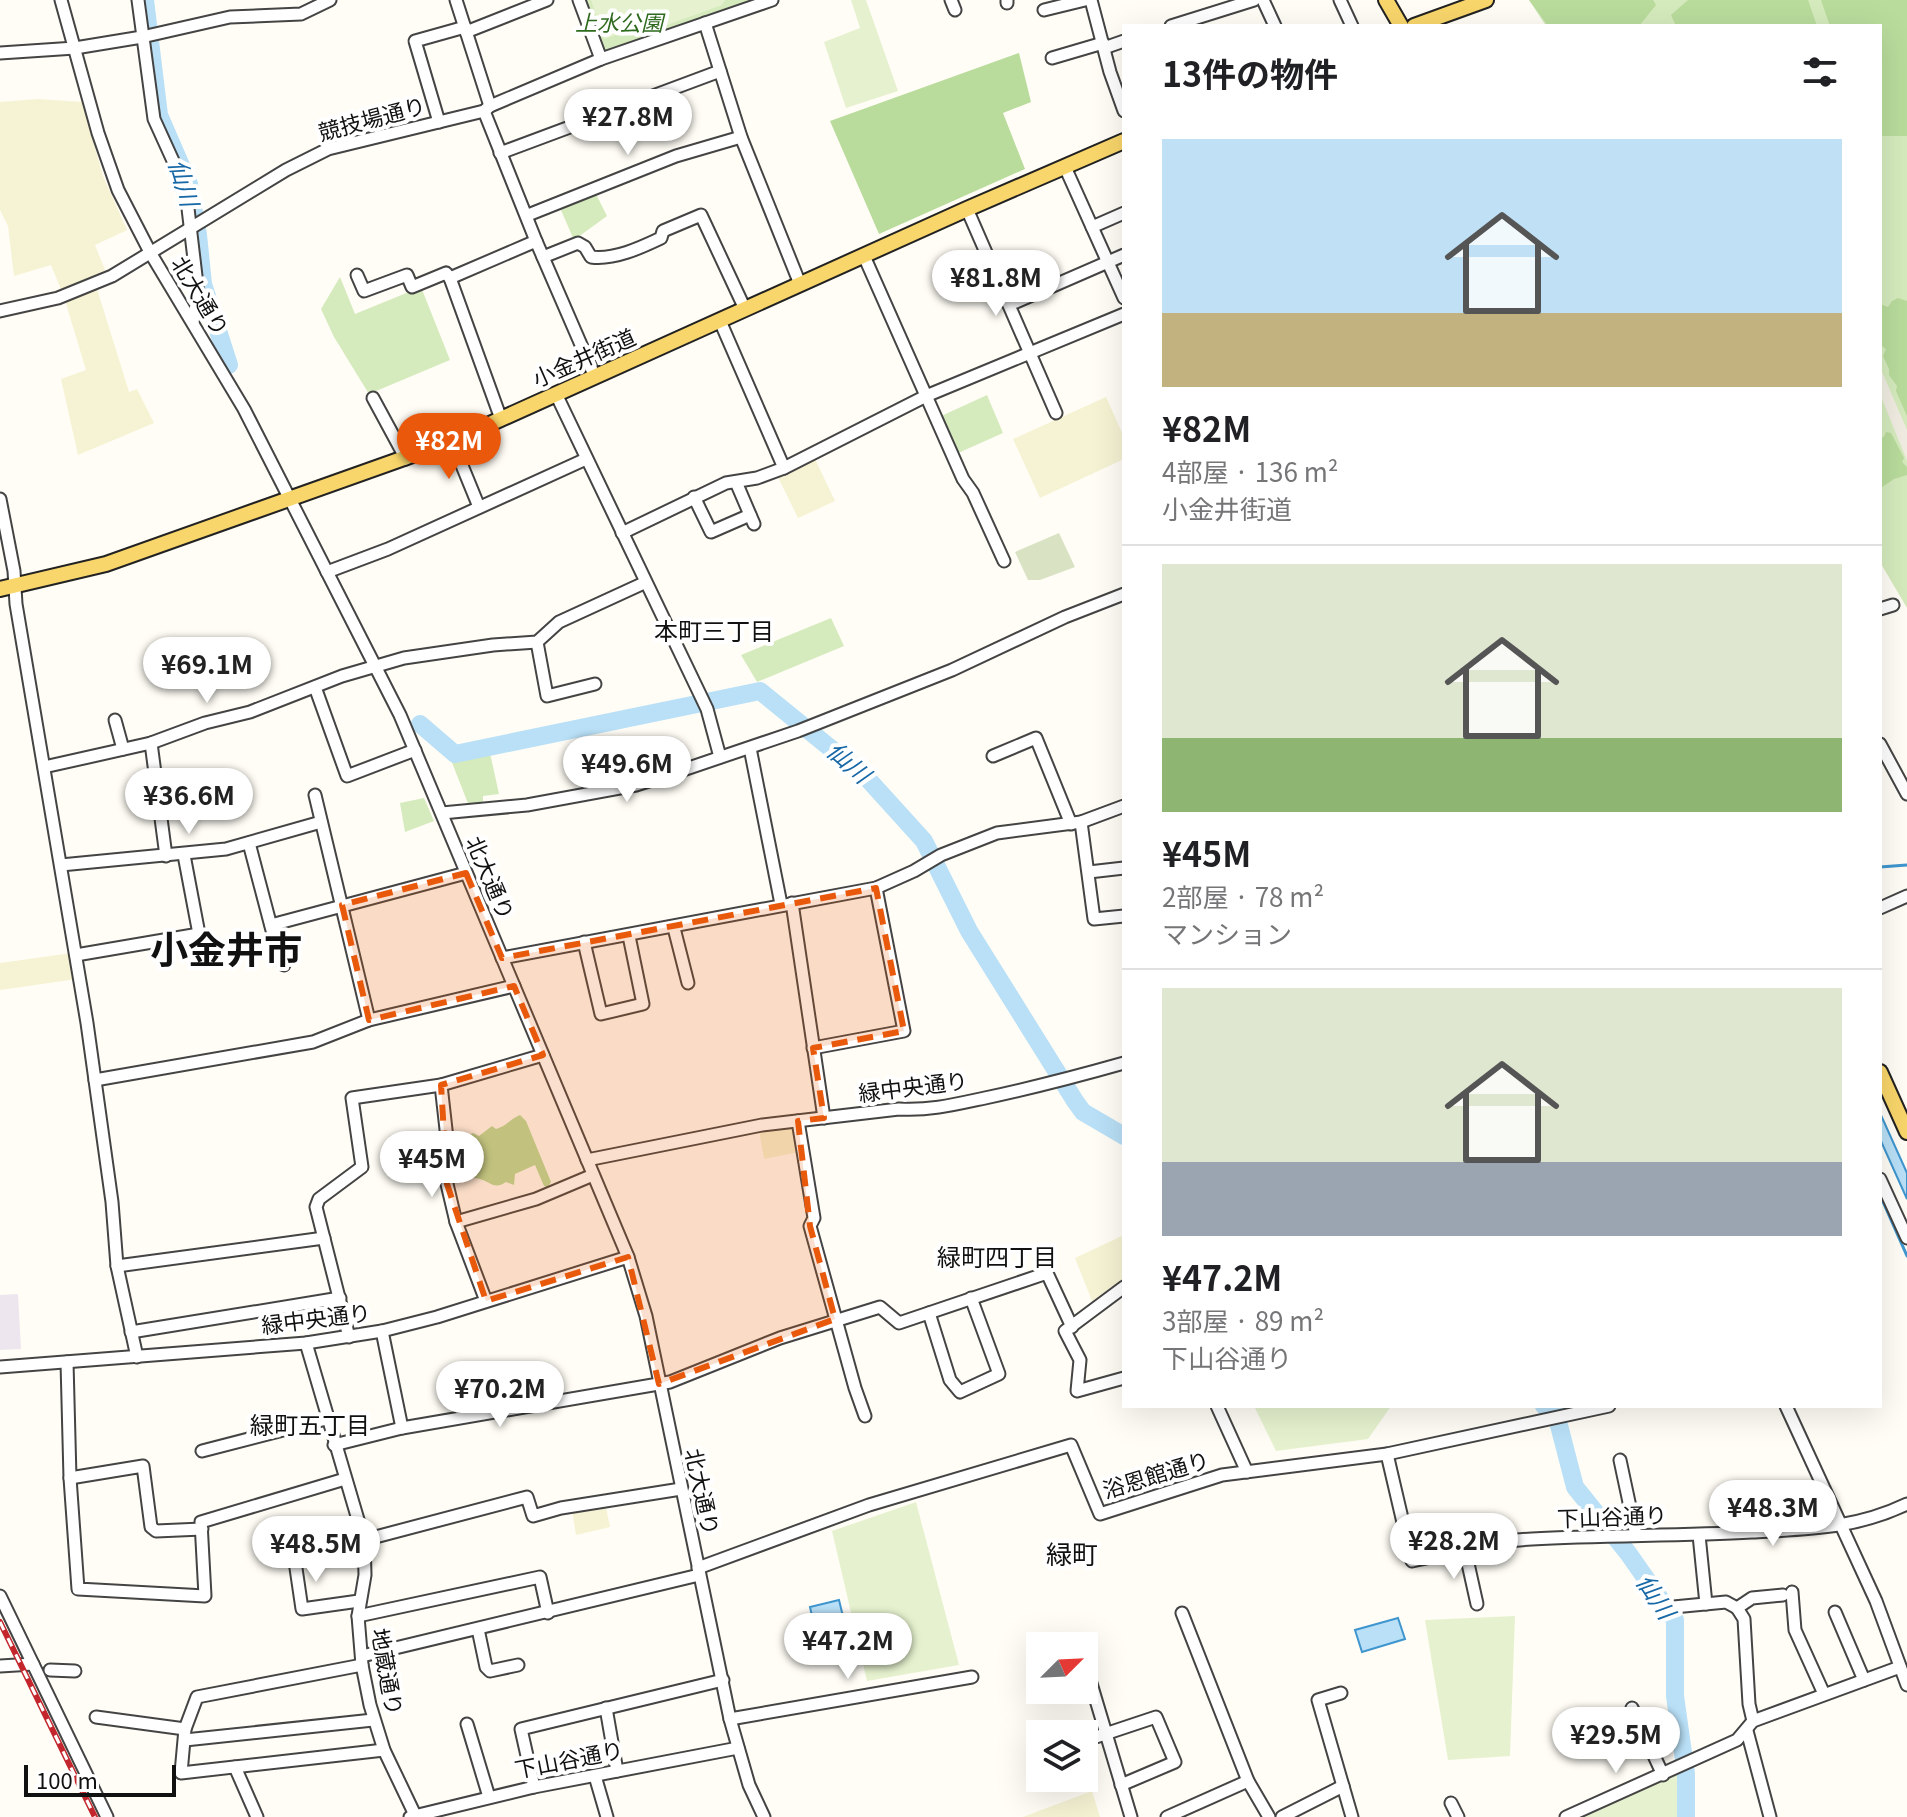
<!DOCTYPE html>
<html lang="ja">
<meta charset="utf-8">
<style>
:root{--surface:#fff;--page:#f6f6f6;--text:#202124;--muted:#757577;--line:#e0e0e0;--accent:#ea580c}
body{margin:0;font-family:Georgia,"Noto Sans JP",serif;background:var(--page);color:var(--text);height:100vh;display:flex;flex-direction:column;font-size:30px;white-space:nowrap}
*{box-sizing:border-box;margin:0}
p{font-size:26px;color:var(--muted)}
.icon{flex:none;width:44px;height:44px;fill:none;stroke:currentColor;stroke-width:2;stroke-linecap:round;stroke-linejoin:round}
.map{position:relative;flex:1;overflow:hidden}
.details{position:absolute;left:1122px;top:24px;width:760px;height:1384px;display:flex;flex-direction:column;background:var(--surface);border-radius:0px;box-shadow:0 8px 32px #0002}
.details>*{flex:none}
.needle{width:52px;rotate:66deg}
.fabs{position:absolute;left:1026px;top:1632px;display:grid;gap:16px}
.fabs a{display:grid;place-items:center;width:72px;height:72px;border-radius:0px;background:var(--surface);box-shadow:0 8px 32px #0002;font-size:40px}
.scale{position:absolute;left:24px;bottom:20px;width:152px;box-sizing:border-box;padding-left:8px;border:4px solid #111;border-top:0;font-size:22px;line-height:28px;white-space:nowrap;color:#111;-webkit-text-stroke:6px #fff;paint-order:stroke}
.price{position:absolute;translate:-50% -68px;padding:0 18px;border-radius:28px;background:#fff;color:#222;font-size:26px;line-height:52px;filter:drop-shadow(0 2px 4px #0008)}
.price::after{content:'';position:absolute;left:50%;top:48px;width:24px;height:18px;margin-left:-12px;background:inherit;clip-path:polygon(0 0,100% 0,50% 100%)}
.price.selected{background:var(--accent);color:#fff}
ul{padding:0;list-style:none}
li{display:grid;align-content:center;gap:16px;height:424px;padding:0 40px}
li+li{border-top:2px solid var(--line)}
li span{display:grid;place-items:center;height:248px;border-radius:0px;color:#555}
li>.icon{margin-inline-start:auto}
span .icon{width:144px;height:144px;fill:#fffc;stroke-width:1}
li b{font-size:34px}
h2{display:flex;justify-content:space-between;align-items:center;height:96px;padding:0 40px;font-size:34px}
.map>svg:first-child{display:block}
.industrial{fill:#eee6ef}
.farmland{fill:#f6f3d4}
.green{fill:#d5ebbd}
.forest{fill:#b9dc9c}
.cemetery{fill:#d9e3c4}
.pitch{fill:#e6f2cf}
.plaza{fill:#f1ede2}
.water{fill:#b9e0f7;stroke:#3f96cf;stroke-width:2}
.lines{fill:none;stroke-linecap:round;stroke-linejoin:round}
.stream{stroke:#3f96cf;stroke-width:3}
.river{stroke:#b9e0f7;stroke-width:18}
.minor-casing{stroke:#444;stroke-width:15}
.major-casing{stroke:#222;stroke-width:18}
.minor{stroke:#fff;stroke-width:11}
.major{stroke:#f9d66b;stroke-width:14}
.rail-casing{stroke:#c4262e;stroke-width:6}
.rail{stroke:#fff;stroke-width:3;stroke-dasharray:9;stroke-linecap:butt}
.marked{fill:#e8590c;fill-opacity:0.2;stroke:#e8590c;stroke-width:6;stroke-dasharray:16 10;stroke-linejoin:round}
.labels{text-anchor:middle;stroke-width:8;stroke-linejoin:round;paint-order:stroke}
.park-label{font-size:22px;font-style:italic;fill:#2f6b1f;stroke:#fff}
.street-label{font-size:22px;fill:#111;stroke:#fff}
.water-label{font-size:24px;font-style:italic;fill:#1768a6;stroke:#fff}
.neighbourhood-label{font-size:24px;fill:#111;stroke:#fff}
.quarter-label{font-size:26px;fill:#111;stroke:#fff}
.town-label{font-size:38px;font-weight:bold;fill:#111;stroke:#fff}
</style>
<div class="map">
<svg width="1907" height="1817" viewBox="0 0 1907 1817">
<rect width="100%" height="100%" fill="#fffdf5"/>
<polygon class="industrial" points="18,1294 21,1349 0,1350 0,1295"/>
<g class="farmland">
<polygon points="38,99 82,102 103,176 127,230 95,245 105,270 93,276 129,392 137,389 154,423 78,455 61,379 86,370 64,297 51,265 14,276 8,226 0,210 0,102"/>
<polygon points="1106,397 1124,437 1124,459 1040,498 1013,439"/>
<polygon points="814,457 835,501 798,518 777,475"/>
<polygon points="72,953 77,979 0,990 0,963"/>
<polygon points="794,1126 799,1152 764,1159 759,1130"/>
<polygon points="1124,1235 1124,1278 1092,1301 1075,1258"/>
<polygon points="605,1503 610,1527 576,1535 572,1510"/>
<polygon points="1092,1791 1100,1817 1023,1817"/>
</g>
<g class="green">
<polygon points="585,0 758,0 603,54"/>
<polygon points="1529,0 1907,0 1907,608 1880,562 1880,26 1546,26"/>
<polygon points="596,194 607,216 574,240 560,208"/>
<polygon points="340,277 355,314 421,287 450,360 369,394 334,337 321,309"/>
<polygon points="987,395 1003,433 956,454 939,417"/>
<polygon points="831,618 844,646 757,682 741,655"/>
<polygon points="490,753 499,794 483,796 483,804 469,806 451,760"/>
<polygon points="424,798 434,821 405,832 400,803"/>
</g>
<g class="forest">
<polygon points="1529,0 1653,0 1656,5 1639,26 1548,26"/>
<polygon points="1688,0 1808,0 1817,26 1676,26 1671,15"/>
<polygon points="1821,0 1907,0 1907,136 1880,136 1880,26 1830,26"/>
<polygon points="1019,53 1031,102 1003,113 1025,169 879,234 830,121"/>
<polygon points="1898,298 1907,301 1907,416 1896,391 1897,386 1889,375 1889,369 1883,356 1886,349 1880,345 1880,304 1888,307 1892,301"/>
<polygon points="1886,432 1891,433 1904,458 1902,462 1907,467 1907,475 1894,479 1882,487 1880,485 1880,437 1884,437"/>
<path d="M 520,1115 L 526,1121 L 551,1182 L 548,1187 L 544,1186 L 535,1165 L 515,1174 L 514,1185 L 506,1182 C 496,1189 492,1184 483,1180 C 478,1178 471,1178 465,1176 L 458,1140 L 473,1133 L 479,1136 L 492,1126 L 496,1129 C 507,1126 510,1119 520,1115 Z"/>
</g>
<polygon class="cemetery" points="1059,533 1075,567 1040,580 1028,580 1015,552"/>
<g class="pitch">
<polygon points="591,0 725,0 722,5 650,31 646,24 604,39"/>
<polygon points="851,0 866,0 898,91 846,108 824,42 860,28"/>
<polygon points="1254,1406 1391,1406 1368,1439 1276,1451"/>
<polygon points="916,1502 959,1665 867,1681 832,1531"/>
<polygon points="1515,1616 1510,1756 1448,1760 1425,1620"/>
<polygon points="1680,1772 1680,1817 1576,1817"/>
</g>
<polygon class="plaza" points="1880,367 1907,430 1907,461 1880,394"/>
<g class="water">
<polygon points="1880,1113 1907,1173 1907,1199 1880,1139"/>
<polygon points="839,1600 849,1641 819,1648 810,1607"/>
<polygon points="1398,1618 1405,1639 1362,1652 1355,1630"/>
</g>
<g class="lines">
<g class="stream">
<polyline points="1274,11 1281,26"/>
<polyline points="1880,867 1907,865"/>
<polyline points="1880,1195 1907,1256"/>
</g>
<g class="river">
<polyline points="145,0 159,115 189,184 198,235 203,284 229,365"/>
<polyline points="420,724 455,754 760,691 866,777 924,841 969,931 1075,1101 1083,1112 1124,1136"/>
<polyline points="1544,1406 1555,1410 1575,1487 1628,1553 1675,1620 1675,1696 1686,1774 1686,1817"/>
</g>
<defs>
<g id="minor">
<polyline points="61,0 98,133 118,190 151,254 244,409 400,715 628,1257 646,1316 730,1719 749,1785 764,1817"/>
<polyline points="138,0 154,119 179,174 187,200 198,293 193,322"/>
<polyline points="456,0 490,106"/>
<polyline points="579,0 601,59"/>
<polyline points="951,0 955,10"/>
<polyline points="1007,0 1007,3"/>
<polyline points="1091,0 1110,72 1124,111"/>
<polyline points="1263,0 1275,26"/>
<polyline points="1340,0 1352,26"/>
<polyline points="1044,10 1085,0"/>
<polyline points="705,23 741,137 800,284"/>
<polyline points="1171,26 1254,0"/>
<polyline points="466,32 547,0"/>
<polyline points="1104,48 1124,41"/>
<polyline points="0,53 75,48 142,37 230,17 301,14 330,0"/>
<polyline points="1052,58 1103,43"/>
<polyline points="484,111 536,241 595,377"/>
<polyline points="439,122 415,41 465,27"/>
<polyline points="500,153 720,71"/>
<polyline points="1065,167 1124,298"/>
<polyline points="967,209 1056,413"/>
<polyline points="528,215 676,156 741,137"/>
<polyline points="1092,227 1124,213"/>
<polyline points="864,256 963,479 973,493 1004,561"/>
<path d="M 543,257 L 578,243 L 585,247 L 591,257 C 614,260 640,248 661,238 L 663,231 L 701,215 L 745,309"/>
<polyline points="357,275 364,291 407,275 412,287 446,273 450,278"/>
<polyline points="1009,305 1124,255"/>
<polyline points="0,311 58,298 112,276 286,170 328,149 484,111 490,106 601,59 772,0"/>
<polyline points="720,321 784,468"/>
<polyline points="556,394 707,709 720,757"/>
<polyline points="373,398 406,459"/>
<polyline points="501,419 450,278 536,241"/>
<polyline points="452,441 479,507"/>
<polyline points="736,482 754,524"/>
<polyline points="694,497 711,532 750,515"/>
<polyline points="0,499 14,571 16,604 87,1023 112,1202 117,1266 137,1357"/>
<polyline points="622,533 726,483 757,478 784,468 926,396 1124,314"/>
<polyline points="327,572 388,549 586,459"/>
<polyline points="1880,609 1893,605"/>
<polyline points="537,642 547,696 595,684"/>
<polyline points="315,687 347,776 415,750"/>
<polyline points="115,720 123,749"/>
<polyline points="151,743 166,856"/>
<polyline points="1880,744 1907,794"/>
<polyline points="750,748 781,904"/>
<polyline points="993,756 1036,738 1071,824"/>
<polyline points="44,767 151,743 205,723 250,712 342,676 404,658 493,645 537,642 559,622 644,583"/>
<polyline points="315,795 369,1020"/>
<polyline points="442,813 527,805 636,785 677,772 798,731 952,670 1065,617 1124,594"/>
<polyline points="1081,822 1094,919 1124,916"/>
<polyline points="249,843 278,953 284,965"/>
<polyline points="61,865 226,849 321,822"/>
<polyline points="1089,872 1124,868"/>
<polyline points="792,903 824,1118"/>
<polyline points="1880,908 1907,896"/>
<polyline points="271,925 466,873"/>
<polyline points="674,928 688,983"/>
<polyline points="584,942 601,1014 643,1004 629,936"/>
<polyline points="76,955 199,934 184,855"/>
<polyline points="502,958 876,888 914,871 941,855 997,833 1081,822 1124,806"/>
<polyline points="813,1048 904,1031 876,888"/>
<polyline points="95,1080 313,1042 369,1020 514,986"/>
<polyline points="441,1085 450,1165 447,1184 456,1222 486,1301"/>
<polyline points="798,1121 814,1218 810,1226 855,1388 865,1416"/>
<path d="M 587,1160 L 762,1125 L 899,1109 C 929,1111 957,1104 985,1098 C 1032,1088 1078,1076 1124,1063"/>
<polyline points="1880,1179 1907,1238"/>
<polyline points="456,1222 536,1199 593,1175"/>
<polyline points="117,1266 324,1238"/>
<polyline points="1124,1287 1065,1331 1080,1360 1077,1391 1124,1378"/>
<polyline points="929,1313 950,1380 960,1392 999,1374 971,1298"/>
<polyline points="382,1331 402,1428"/>
<polyline points="131,1332 340,1298"/>
<polyline points="349,1337 316,1207 319,1199 362,1167 352,1098 441,1085 543,1055"/>
<polyline points="306,1343 364,1540 365,1575 358,1616 362,1665 370,1705 384,1750 416,1817"/>
<polyline points="67,1362 70,1478 78,1589 205,1596 201,1522 345,1479"/>
<polyline points="0,1367 306,1343 382,1331 437,1317 628,1257"/>
<polyline points="1217,1406 1247,1472"/>
<polyline points="1786,1406 1876,1601 1907,1685"/>
<polyline points="334,1445 402,1428 670,1382 780,1338 880,1307 899,1323 1047,1273 1072,1327"/>
<polyline points="202,1451 326,1419"/>
<path d="M 1387,1454 L 1412,1561 C 1451,1553 1491,1541 1532,1539 C 1605,1535 1679,1536 1752,1532 C 1808,1529 1855,1529 1907,1504"/>
<polyline points="1620,1460 1636,1535"/>
<polyline points="70,1478 143,1466 151,1527 156,1531 202,1529"/>
<polyline points="1699,1535 1706,1604"/>
<polyline points="364,1540 527,1497 533,1516 561,1508 681,1489"/>
<polyline points="292,1541 302,1609 359,1601"/>
<polyline points="270,1544 361,1530"/>
<polyline points="1465,1550 1477,1604"/>
<polyline points="698,1568 869,1505 1071,1445 1100,1514 1222,1475 1387,1454 1609,1406"/>
<polyline points="1792,1592 1795,1630 1824,1694"/>
<polyline points="0,1596 107,1817"/>
<polyline points="1663,1608 1726,1602 1737,1608 1752,1598 1783,1595"/>
<polyline points="1737,1608 1744,1619 1749,1704 1753,1721"/>
<polyline points="1835,1612 1864,1680"/>
<polyline points="1182,1613 1248,1781 1269,1817"/>
<polyline points="358,1616 540,1577 548,1613"/>
<polyline points="478,1629 486,1667 490,1671 518,1665"/>
<polyline points="1080,1645 1080,1646"/>
<polyline points="362,1656 699,1575"/>
<polyline points="1084,1660 1131,1817"/>
<polyline points="362,1665 197,1697 185,1729 181,1773 384,1750"/>
<polyline points="0,1666 33,1664"/>
<polyline points="50,1670 75,1671"/>
<polyline points="1341,1693 1318,1700 1352,1817"/>
<polyline points="606,1708 617,1771"/>
<polyline points="1632,1708 1663,1775"/>
<polyline points="96,1717 185,1729"/>
<polyline points="730,1719 972,1677"/>
<polyline points="467,1724 489,1797"/>
<polyline points="1747,1731 1770,1817"/>
<polyline points="185,1740 373,1720"/>
<polyline points="1084,1741 1156,1717 1175,1762 1121,1785"/>
<polyline points="235,1767 257,1817"/>
<polyline points="595,1776 607,1817"/>
<polyline points="534,1787 521,1729 723,1680"/>
<polyline points="1451,1803 1458,1817"/>
<polyline points="410,1817 534,1787 738,1748"/>
<polyline points="1167,1817 1248,1781"/>
<polyline points="1282,1817 1343,1786"/>
<polyline points="1566,1817 1737,1740 1753,1721 1900,1667"/>
</g>
<g id="major">
<polyline points="1386,0 1401,26"/>
<polyline points="1414,26 1486,0"/>
<polyline points="0,589 106,564 452,441 967,209 1124,141"/>
<polyline points="1880,1072 1907,1132"/>
</g>
</defs>
<use href="#minor" class="minor-casing"/>
<use href="#major" class="major-casing"/>
<use href="#minor" class="minor"/>
<use href="#major" class="major"/>
<defs>
<polyline id="rail" points="0,1622 95,1817"/>
</defs>
<use href="#rail" class="rail-casing"/>
<use href="#rail" class="rail"/>
</g>
<path class="marked" d="M 466,873 L 502,958 L 876,888 L 904,1031 L 813,1048 L 824,1118 L 798,1121 L 810,1226 L 835,1319 L 659,1384 L 628,1257 L 486,1301 L 447,1184 L 441,1085 L 543,1055 L 514,986 L 369,1020 L 342,905 Z"/>
<g class="labels">
<g class="park-label">
<text x="619" y="31">上水公園</text>
</g>
<g class="street-label">
<text transform="translate(372 119) rotate(-15)" y="8">競技場通り</text>
<text transform="translate(200 296) rotate(59)" y="8">北大通り</text>
<text transform="translate(584 358) rotate(-24)" y="8">小金井街道</text>
<text transform="translate(490 878) rotate(67)" y="8">北大通り</text>
<text transform="translate(913 1087) rotate(-7)" y="8">緑中央通り</text>
<text transform="translate(316 1319) rotate(-7)" y="8">緑中央通り</text>
<text transform="translate(1156 1475) rotate(-17)" y="8">浴恩館通り</text>
<text transform="translate(702 1492) rotate(78)" y="8">北大通り</text>
<text transform="translate(1612 1517) rotate(-2)" y="8">下山谷通り</text>
<text transform="translate(387 1672) rotate(80)" y="8">地蔵通り</text>
<text transform="translate(569 1760) rotate(-11)" y="8">下山谷通り</text>
</g>
<g class="water-label">
<text transform="translate(183 183) rotate(73)" y="8">仙川</text>
<text transform="translate(848 763) rotate(41)" y="8">仙川</text>
<text transform="translate(1655 1597) rotate(56)" y="8">仙川</text>
</g>
<g class="neighbourhood-label">
<text x="714" y="640">本町三丁目</text>
<text x="997" y="1266">緑町四丁目</text>
<text x="310" y="1434">緑町五丁目</text>
</g>
<g class="quarter-label">
<text x="1072" y="1564">緑町</text>
</g>
<g class="town-label">
<text x="226" y="964">小金井市</text>
</g>
</g>
</svg>
<div class="fabs">
<a><svg class="needle" viewBox="-14 -14 28 28"><path d="M0-13l5 13h-10z" fill="#e53935"/><path d="M0 13l5-13h-10z" fill="#757577"/></svg></a>
<a><svg class="icon" aria-label="layers" viewBox="0 0 24 24"><path d="M12 4l9 5-9 5-9-5zM3 14l9 5 9-5"/></svg></a>
</div>
<div class="scale">100 m</div>
<b class="price" style="left:628px;top:157px">¥27.8M</b>
<b class="price" style="left:996px;top:318px">¥81.8M</b>
<b class="price selected" style="left:449px;top:481px">¥82M</b>
<b class="price" style="left:207px;top:705px">¥69.1M</b>
<b class="price" style="left:627px;top:804px">¥49.6M</b>
<b class="price" style="left:189px;top:836px">¥36.6M</b>
<b class="price" style="left:432px;top:1199px">¥45M</b>
<b class="price" style="left:500px;top:1429px">¥70.2M</b>
<b class="price" style="left:1773px;top:1548px">¥48.3M</b>
<b class="price" style="left:1454px;top:1581px">¥28.2M</b>
<b class="price" style="left:316px;top:1584px">¥48.5M</b>
<b class="price" style="left:848px;top:1681px">¥47.2M</b>
<b class="price" style="left:1616px;top:1775px">¥29.5M</b>
<section class="details">
<h2>13件の物件<svg class="icon" aria-label="filters" viewBox="0 0 24 24"><path d="M4 7h16M4 17h16"/><circle cx="9" cy="7" r="2"/><circle cx="15" cy="17" r="2"/></svg></h2>
<ul>
<li><span style="background:linear-gradient(#bfe0f5 70%,#c2b280 0)"><svg class="icon" aria-label="home" viewBox="0 0 24 24"><path d="M3 11l9-7 9 7M6 9v11h12V9"/></svg></span><div><b>¥82M</b><p>4部屋 · 136 m²</p><p>小金井街道</p></div></li>
<li><span style="background:linear-gradient(#dfe7d0 70%,#8fb573 0)"><svg class="icon" aria-label="home" viewBox="0 0 24 24"><path d="M3 11l9-7 9 7M6 9v11h12V9"/></svg></span><div><b>¥45M</b><p>2部屋 · 78 m²</p><p>マンション</p></div></li>
<li><span style="background:linear-gradient(#dfe7d0 70%,#9aa5b1 0)"><svg class="icon" aria-label="home" viewBox="0 0 24 24"><path d="M3 11l9-7 9 7M6 9v11h12V9"/></svg></span><div><b>¥47.2M</b><p>3部屋 · 89 m²</p><p>下山谷通り</p></div></li>
</ul>
</section>
</div>
